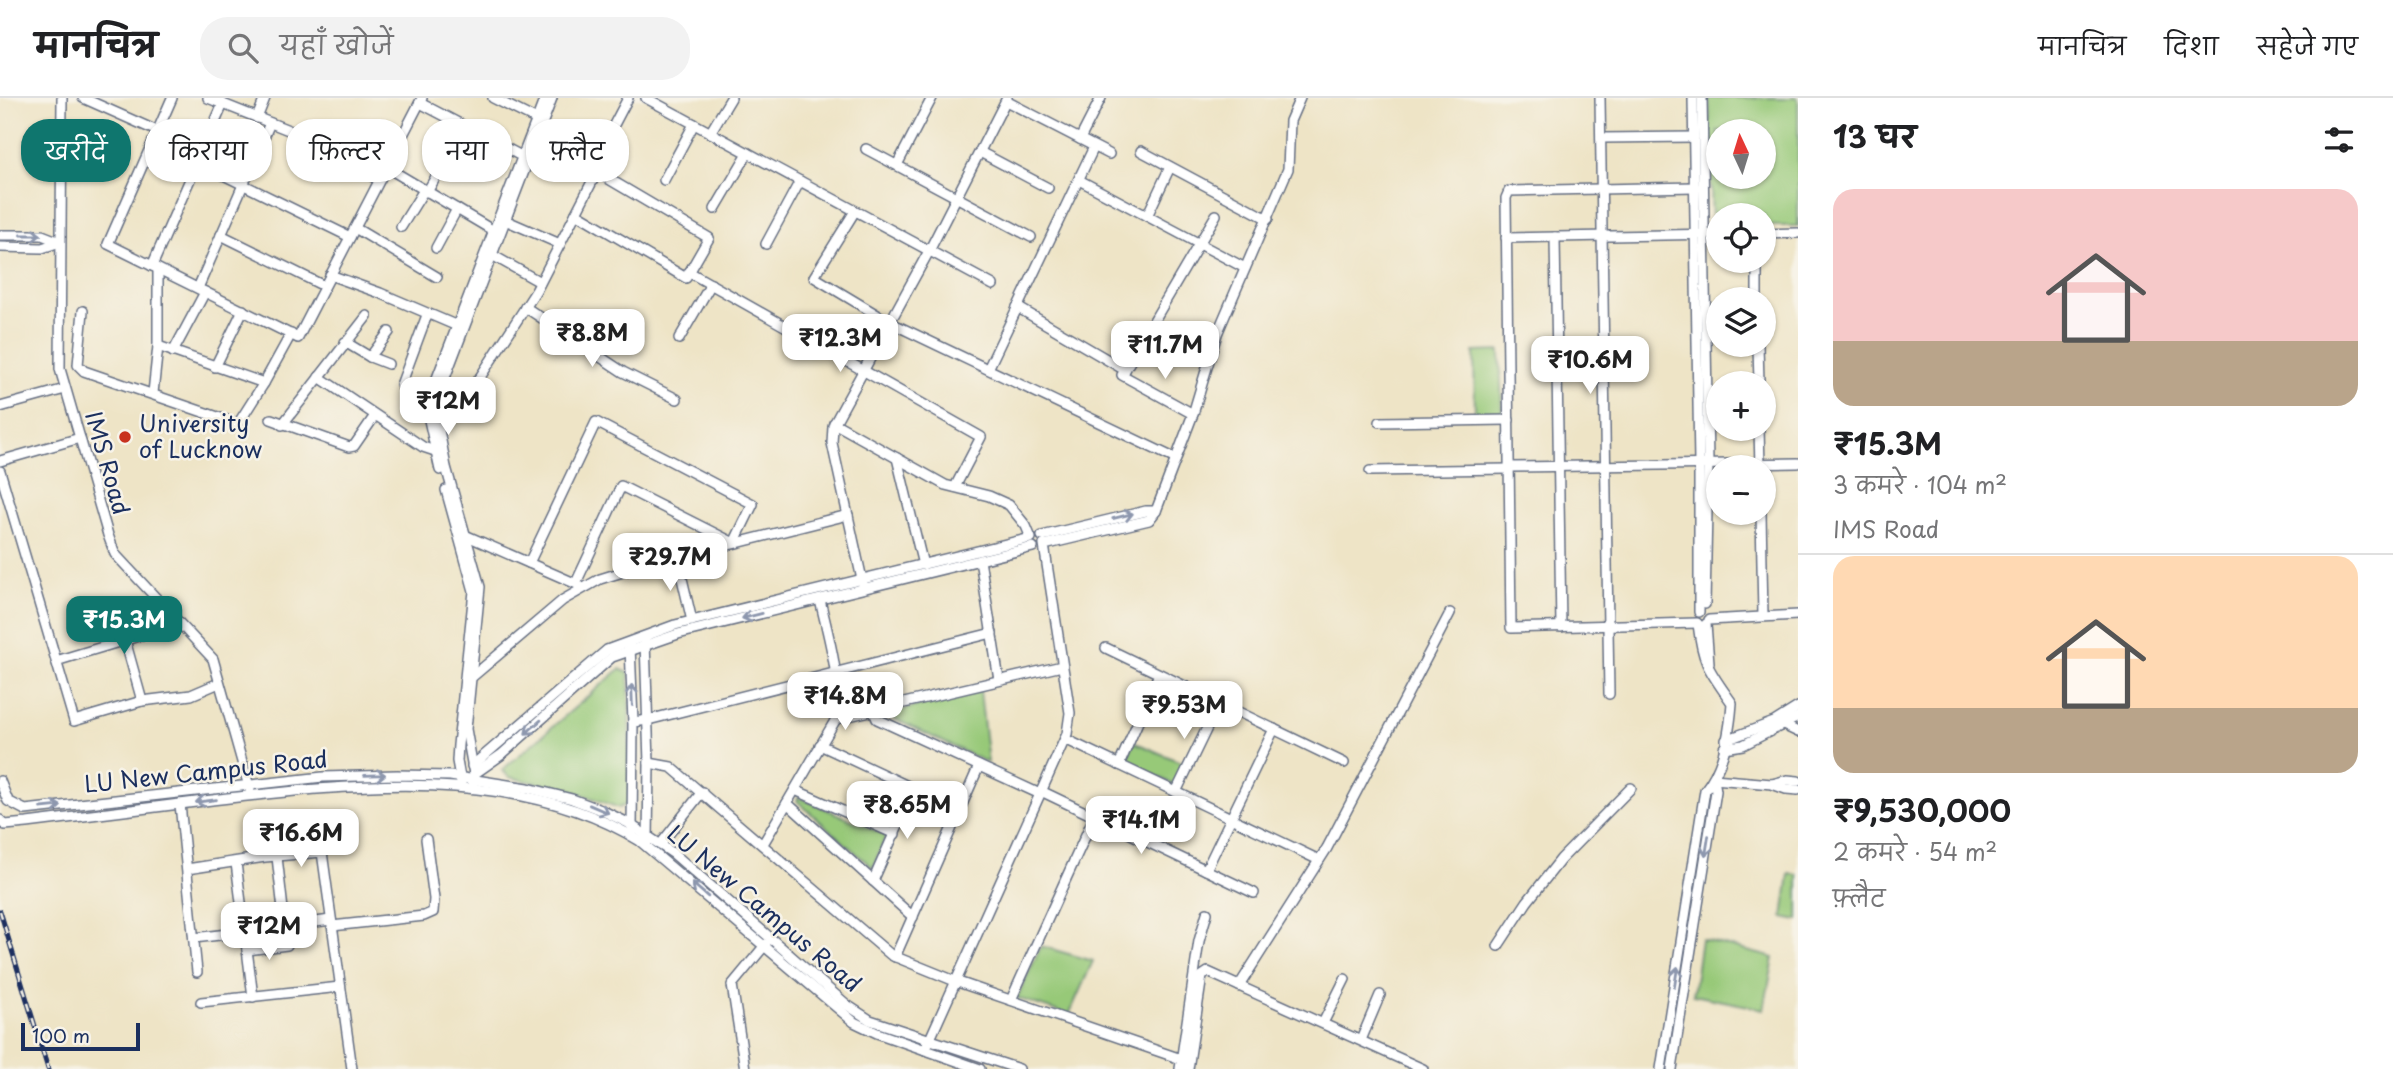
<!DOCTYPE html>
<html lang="hi">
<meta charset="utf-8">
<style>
:root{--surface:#fff;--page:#f2f2f2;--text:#202124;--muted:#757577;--line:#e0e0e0;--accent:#0f766e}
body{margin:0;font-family:"Playpen Sans","Playpen Sans Deva",sans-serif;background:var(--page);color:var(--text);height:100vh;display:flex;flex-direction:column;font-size:26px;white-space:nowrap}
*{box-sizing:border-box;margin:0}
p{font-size:23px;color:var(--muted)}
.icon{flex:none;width:38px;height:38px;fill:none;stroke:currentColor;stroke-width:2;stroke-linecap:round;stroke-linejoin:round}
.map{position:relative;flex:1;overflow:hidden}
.panel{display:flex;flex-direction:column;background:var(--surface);width:595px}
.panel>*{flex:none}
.hud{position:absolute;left:21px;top:21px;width:665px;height:63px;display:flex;gap:14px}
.needle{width:46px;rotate:356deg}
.tools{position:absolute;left:1706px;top:21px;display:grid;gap:14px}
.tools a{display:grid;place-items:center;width:70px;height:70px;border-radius:50%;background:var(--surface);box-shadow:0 2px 5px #0004;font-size:35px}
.scale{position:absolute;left:21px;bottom:18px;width:119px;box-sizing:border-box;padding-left:7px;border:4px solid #1b2f5e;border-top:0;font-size:19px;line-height:24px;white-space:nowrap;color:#1b2f5e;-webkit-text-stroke:5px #f7f3e8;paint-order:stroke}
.price{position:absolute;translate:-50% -60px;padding:0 16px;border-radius:14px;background:#fff;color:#222;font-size:23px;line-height:46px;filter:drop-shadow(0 2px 4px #0008)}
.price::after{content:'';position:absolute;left:50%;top:42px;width:21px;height:16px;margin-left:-10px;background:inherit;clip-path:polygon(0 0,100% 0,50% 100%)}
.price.on{background:var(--accent);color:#fff}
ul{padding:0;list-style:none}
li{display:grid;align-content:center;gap:14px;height:371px;padding:0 35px}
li+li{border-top:2px solid var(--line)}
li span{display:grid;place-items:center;height:217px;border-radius:21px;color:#555}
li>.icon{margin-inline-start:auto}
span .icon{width:126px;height:126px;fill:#fffc;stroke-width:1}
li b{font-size:30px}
h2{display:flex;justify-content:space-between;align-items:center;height:84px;padding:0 35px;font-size:30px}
.tag{padding:0 24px;border-radius:28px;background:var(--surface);box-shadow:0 2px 5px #0004;font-size:24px;line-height:63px}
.tag.on{background:var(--accent);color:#fff}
header{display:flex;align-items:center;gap:42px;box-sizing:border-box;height:98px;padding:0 35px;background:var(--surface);border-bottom:2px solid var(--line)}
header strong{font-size:33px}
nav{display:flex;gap:38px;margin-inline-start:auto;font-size:24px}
.search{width:490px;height:63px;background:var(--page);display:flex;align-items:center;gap:18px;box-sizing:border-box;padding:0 24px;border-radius:28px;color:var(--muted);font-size:26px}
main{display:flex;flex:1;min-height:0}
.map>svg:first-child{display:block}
.park{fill:#97c978;stroke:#597c6b;stroke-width:2;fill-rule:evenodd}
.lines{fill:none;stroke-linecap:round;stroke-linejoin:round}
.minor-casing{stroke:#656e82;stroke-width:12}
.minor{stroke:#fff;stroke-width:9}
.rail-casing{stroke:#1b2f5e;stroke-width:5}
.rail{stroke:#f7f3e8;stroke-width:2.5;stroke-dasharray:8;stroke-linecap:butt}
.oneway{stroke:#8d97ae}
.poi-dot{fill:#c8321e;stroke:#f7f3e8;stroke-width:2.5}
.labels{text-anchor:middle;stroke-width:5;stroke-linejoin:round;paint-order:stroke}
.poi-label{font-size:23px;fill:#1b2f5e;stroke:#f7f3e8;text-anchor:start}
.street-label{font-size:23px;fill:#1b2f5e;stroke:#f7f3e8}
</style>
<header>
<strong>मानचित्र</strong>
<div class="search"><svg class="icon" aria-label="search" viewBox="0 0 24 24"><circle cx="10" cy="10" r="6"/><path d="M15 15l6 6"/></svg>यहाँ खोजें</div>
<nav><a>मानचित्र</a><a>दिशा</a><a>सहेजे गए</a></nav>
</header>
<main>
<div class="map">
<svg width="1798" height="971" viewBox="0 0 1798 971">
<rect width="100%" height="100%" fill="#f7f3e8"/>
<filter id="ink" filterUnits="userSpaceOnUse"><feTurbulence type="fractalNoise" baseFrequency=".0143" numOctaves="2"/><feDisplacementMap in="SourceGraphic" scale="14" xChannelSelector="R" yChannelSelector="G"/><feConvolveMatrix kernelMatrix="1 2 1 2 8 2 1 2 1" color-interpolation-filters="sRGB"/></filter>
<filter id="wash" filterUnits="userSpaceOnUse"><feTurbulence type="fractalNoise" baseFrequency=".00686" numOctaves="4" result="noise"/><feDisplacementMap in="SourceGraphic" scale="28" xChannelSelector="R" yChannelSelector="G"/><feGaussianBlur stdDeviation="1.57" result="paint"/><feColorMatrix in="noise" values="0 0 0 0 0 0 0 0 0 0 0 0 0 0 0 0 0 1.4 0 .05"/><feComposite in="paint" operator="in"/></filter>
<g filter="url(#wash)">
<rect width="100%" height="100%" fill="#eee4c6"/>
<g class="park">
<path d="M 1709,0 L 1798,0 L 1798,128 L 1764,128 L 1764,117 L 1718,117 L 1718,129 L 1712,129 ZM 1764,33 L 1764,79 L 1718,79 L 1718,33 Z"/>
<polygon points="1500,253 1502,317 1475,317 1474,254"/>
<polygon points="620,571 629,575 630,705 619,710 573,693 509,679 502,672"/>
<polygon points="980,593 988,665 884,616"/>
<polygon points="1134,644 1185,666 1174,687 1126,663"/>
<polygon points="798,699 886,737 873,770 797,703"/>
<polygon points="1789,776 1798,777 1798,822 1783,819"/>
<polygon points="1701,841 1774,860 1764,911 1693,897"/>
<polygon points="1041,848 1093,863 1069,917 1017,900"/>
</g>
</g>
<g filter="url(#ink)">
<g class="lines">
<defs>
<g id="minor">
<polyline points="62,0 60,271 108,437 115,456 213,561 250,692"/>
<polyline points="83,0 157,33"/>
<polyline points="172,0 108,146 298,240 422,0"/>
<polyline points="208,0 291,33 379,82"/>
<polyline points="493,0 541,24"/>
<polyline points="646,0 993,187"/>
<polyline points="1600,0 1609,596"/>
<polyline points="1693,0 1699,366 1699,514"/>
<polyline points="1702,0 1708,366 1705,506"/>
<polyline points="1006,3 1109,56"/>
<polyline points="420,5 527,61"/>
<polyline points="257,20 265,0"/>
<polyline points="710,35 731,0"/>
<polyline points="1601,40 1694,39"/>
<polyline points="1080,41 1101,0"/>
<polyline points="866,51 1031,139"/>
<polyline points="1141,53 1268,121"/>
<polyline points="980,54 1048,90"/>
<polyline points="197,64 350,139"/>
<polyline points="897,67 932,0"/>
<polyline points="386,69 499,136"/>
<polyline points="664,82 694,26"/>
<polyline points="1079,82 1245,170"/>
<polyline points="1695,89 1509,93 1506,100 1511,530 1697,525"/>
<polyline points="427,94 450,55"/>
<polyline points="715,111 748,55"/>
<polyline points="855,113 814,179 889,224 1176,361"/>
<polyline points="576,115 686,180 709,140 597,74"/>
<polyline points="1147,118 1170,69"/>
<polyline points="505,122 560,146"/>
<polyline points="401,129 424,92"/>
<polyline points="355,130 437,179"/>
<polyline points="1764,136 1798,135"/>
<polyline points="0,137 42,137 60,144"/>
<polyline points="221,137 324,188"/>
<polyline points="1555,139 1561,529"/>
<polyline points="1506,140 1718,136"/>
<polyline points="766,146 800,83"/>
<polyline points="0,149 42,150 60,144"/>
<polyline points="436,150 457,111"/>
<polyline points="492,157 540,184"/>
<polyline points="1757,163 1757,201"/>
<polyline points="152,168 223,6"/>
<polyline points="689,174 981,339 955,389"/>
<polyline points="330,177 380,195 462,230"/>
<polyline points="198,190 270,25"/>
<polyline points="525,209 623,274 677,301"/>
<polyline points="1017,209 1125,272"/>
<polyline points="83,213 78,267 84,273 238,326 264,285"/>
<polyline points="679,241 711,186"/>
<polyline points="345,244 370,259 388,266"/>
<polyline points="1758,247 1759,285"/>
<polyline points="158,248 264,285 291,236"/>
<polyline points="173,254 205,194"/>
<polyline points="370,259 389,234"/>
<polyline points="215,269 243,212"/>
<polyline points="988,271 1094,49"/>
<polyline points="319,279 423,349 441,355"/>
<polyline points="401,287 427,217"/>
<polyline points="153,295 158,248 158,171"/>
<polyline points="0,309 65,291"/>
<polyline points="1193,316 1122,277 1216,117"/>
<polyline points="271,321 349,349 354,348 374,319"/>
<polyline points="1380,324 1509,322"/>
<polyline points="282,327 367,218"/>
<polyline points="1759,331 1760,369"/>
<polyline points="438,333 475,287 536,193 597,74 595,63 628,0"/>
<polyline points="897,360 923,467"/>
<polyline points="0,363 80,340"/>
<polyline points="1509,369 1798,365"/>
<polyline points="440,372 429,322 432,293 545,0"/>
<polyline points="0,373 74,623 142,603 125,542"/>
<polyline points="1370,373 1509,371"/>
<polyline points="446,392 474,493 458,647 457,663 461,685"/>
<polyline points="1761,415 1763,518"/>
<polyline points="465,437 579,487"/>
<polyline points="1042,438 1146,413 1156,413"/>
<polyline points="677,459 692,523"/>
<polyline points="980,462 999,582"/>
<polyline points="529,465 596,324 753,406 734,445 621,388 576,485"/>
<polyline points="863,486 832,345 833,328 929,153 1007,0"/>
<polyline points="1709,522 1798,517"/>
<polyline points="1706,526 1709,565"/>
<polyline points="645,543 649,665 648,743"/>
<polyline points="630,548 633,624 632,733"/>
<polyline points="1106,550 1344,665"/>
<polyline points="56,563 162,531 176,522"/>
<polyline points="472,579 563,502 600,481 629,472 848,417"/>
<polyline points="142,603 191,597 219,585"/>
<polyline points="873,612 877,621 1040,696"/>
<polyline points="836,621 1062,568"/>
<polyline points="633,624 648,622 992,535"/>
<polyline points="1781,626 1798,634"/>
<polyline points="1065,641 1319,762"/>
<polyline points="1726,642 1774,624 1798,609"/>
<polyline points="820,647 959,712"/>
<polyline points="1724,650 1743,647 1798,619"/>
<polyline points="649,665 671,669 891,857 955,883 1181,961"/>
<polyline points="1119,667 1159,576"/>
<polyline points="472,668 607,552 675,527 1031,440 1026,428 1009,407 989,398 945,387 834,325"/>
<polyline points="474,676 501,657 612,559 678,536 1033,449"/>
<polyline points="1714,681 1772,686 1786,691 1798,692"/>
<polyline points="0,683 8,703 25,712 323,679 397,677 450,678 528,690 572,701 601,712 628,725 674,756 847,907 870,922 1019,971"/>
<polyline points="1772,686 1787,682 1798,683"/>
<polyline points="473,687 474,676 466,631 480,489 446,369 436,316 438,298 552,0"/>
<polyline points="795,692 895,736"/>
<polyline points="1041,693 1254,795"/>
<polyline points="1176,694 1219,605"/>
<polyline points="787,705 913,819"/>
<polyline points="180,706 197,874"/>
<path d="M 0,722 L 5,727 L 27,725 C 89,717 150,710 212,702 C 349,686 517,666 640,743 L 854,924 L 877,935 L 980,971"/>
<path d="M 763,746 L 836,621 C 841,580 829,541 820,502"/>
<polyline points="660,747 702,694"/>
<polyline points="236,765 253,899"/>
<polyline points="187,771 265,759 322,754 352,971"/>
<polyline points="1206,772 1274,631"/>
<polyline points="873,783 914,691"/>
<polyline points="285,828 331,822"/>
<polyline points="332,828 424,818 433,814 434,801 426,741"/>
<polyline points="194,840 245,834"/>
<polyline points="1498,848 1527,804 1561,761 1631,690"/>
<polyline points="247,852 287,847 277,759"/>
<polyline points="895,859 979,668"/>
<polyline points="1239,888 1327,750 1450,515"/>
<polyline points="1011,902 1094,719"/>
<polyline points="201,904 340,889"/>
<polyline points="1323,925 1345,881"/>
<polyline points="1361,942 1380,897"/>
<polyline points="925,952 1067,636 1070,615 1044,447 1149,422 1156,413 1193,316 1217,236 1288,71 1290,23 1300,0"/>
<polyline points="745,971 732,887 766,846"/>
<polyline points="1180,971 1199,843 1207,815"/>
<polyline points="1188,971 1202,878 1208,874 1423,971"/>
<path d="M 1661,971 L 1705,692 C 1724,669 1730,633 1732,605 C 1709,572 1703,567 1698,526"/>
<polyline points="1672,971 1716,693 1714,681"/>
</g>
</defs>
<use href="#minor" class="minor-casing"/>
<use href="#minor" class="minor"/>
<defs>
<polyline id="rail" points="0,813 48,971"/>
</defs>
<use href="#rail" class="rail-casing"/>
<use href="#rail" class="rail"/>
</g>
<defs><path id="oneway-shaft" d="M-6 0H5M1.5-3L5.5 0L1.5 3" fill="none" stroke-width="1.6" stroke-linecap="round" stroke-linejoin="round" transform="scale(1.75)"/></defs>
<g class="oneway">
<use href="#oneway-shaft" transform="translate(31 137)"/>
<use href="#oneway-shaft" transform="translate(1123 418) rotate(-14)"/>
<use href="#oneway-shaft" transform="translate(752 518) rotate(166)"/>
<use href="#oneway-shaft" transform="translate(632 597) rotate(-92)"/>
<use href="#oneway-shaft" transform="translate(533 629) rotate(139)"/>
<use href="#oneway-shaft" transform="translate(375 677) rotate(-2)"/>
<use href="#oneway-shaft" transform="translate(206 703) rotate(173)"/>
<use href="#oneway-shaft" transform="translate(51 709) rotate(-6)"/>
<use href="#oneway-shaft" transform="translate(599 711) rotate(23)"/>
<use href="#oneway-shaft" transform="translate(1707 748) rotate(99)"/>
<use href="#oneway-shaft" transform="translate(700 792) rotate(-139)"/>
<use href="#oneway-shaft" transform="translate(1676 879) rotate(-81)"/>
</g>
</g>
<circle class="poi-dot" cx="125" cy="339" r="7"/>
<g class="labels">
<g class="poi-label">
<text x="139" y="334">University<tspan x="139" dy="26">of Lucknow</tspan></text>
</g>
<g class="street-label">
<text transform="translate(107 365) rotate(74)" y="8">IMS Road</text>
<text transform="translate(206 674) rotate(-6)" y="8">LU New Campus Road</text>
<text transform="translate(764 811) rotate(40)" y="8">LU New Campus Road</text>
</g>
</g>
</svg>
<div class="tools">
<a><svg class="needle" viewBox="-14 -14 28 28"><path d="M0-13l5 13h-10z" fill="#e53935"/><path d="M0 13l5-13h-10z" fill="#757577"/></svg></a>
<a><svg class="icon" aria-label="locate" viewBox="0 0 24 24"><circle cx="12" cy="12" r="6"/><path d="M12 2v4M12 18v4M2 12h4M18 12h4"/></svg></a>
<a><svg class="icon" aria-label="layers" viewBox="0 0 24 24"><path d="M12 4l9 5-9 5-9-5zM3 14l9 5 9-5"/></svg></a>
<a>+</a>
<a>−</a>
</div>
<div class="scale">100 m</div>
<b class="price" style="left:592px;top:271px">₹8.8M</b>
<b class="price" style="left:840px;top:276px">₹12.3M</b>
<b class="price" style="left:1165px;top:283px">₹11.7M</b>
<b class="price" style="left:1590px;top:298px">₹10.6M</b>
<b class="price" style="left:448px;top:339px">₹12M</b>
<b class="price" style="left:670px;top:495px">₹29.7M</b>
<b class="price on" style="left:124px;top:558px">₹15.3M</b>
<b class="price" style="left:845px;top:634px">₹14.8M</b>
<b class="price" style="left:1184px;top:643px">₹9.53M</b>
<b class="price" style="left:907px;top:743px">₹8.65M</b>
<b class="price" style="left:1141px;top:758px">₹14.1M</b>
<b class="price" style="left:301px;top:771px">₹16.6M</b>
<b class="price" style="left:269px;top:864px">₹12M</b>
<div class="hud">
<a class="tag on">खरीदें</a>
<a class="tag">किराया</a>
<a class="tag">फ़िल्टर</a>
<a class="tag">नया</a>
<a class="tag">फ़्लैट</a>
</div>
</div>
<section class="panel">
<h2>13 घर<svg class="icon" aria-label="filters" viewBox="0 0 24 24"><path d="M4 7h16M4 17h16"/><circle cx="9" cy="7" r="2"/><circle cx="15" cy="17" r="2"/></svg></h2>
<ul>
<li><span style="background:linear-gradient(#f6c9c9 70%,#b9a48a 0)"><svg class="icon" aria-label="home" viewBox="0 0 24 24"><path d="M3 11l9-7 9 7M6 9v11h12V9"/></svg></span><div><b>₹15.3M</b><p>3 कमरे · 104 m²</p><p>IMS Road</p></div></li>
<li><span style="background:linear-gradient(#ffd9b3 70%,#b9a48a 0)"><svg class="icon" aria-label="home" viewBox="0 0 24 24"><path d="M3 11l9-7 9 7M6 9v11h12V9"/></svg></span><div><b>₹9,530,000</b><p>2 कमरे · 54 m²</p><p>फ़्लैट</p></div></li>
</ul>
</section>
</main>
